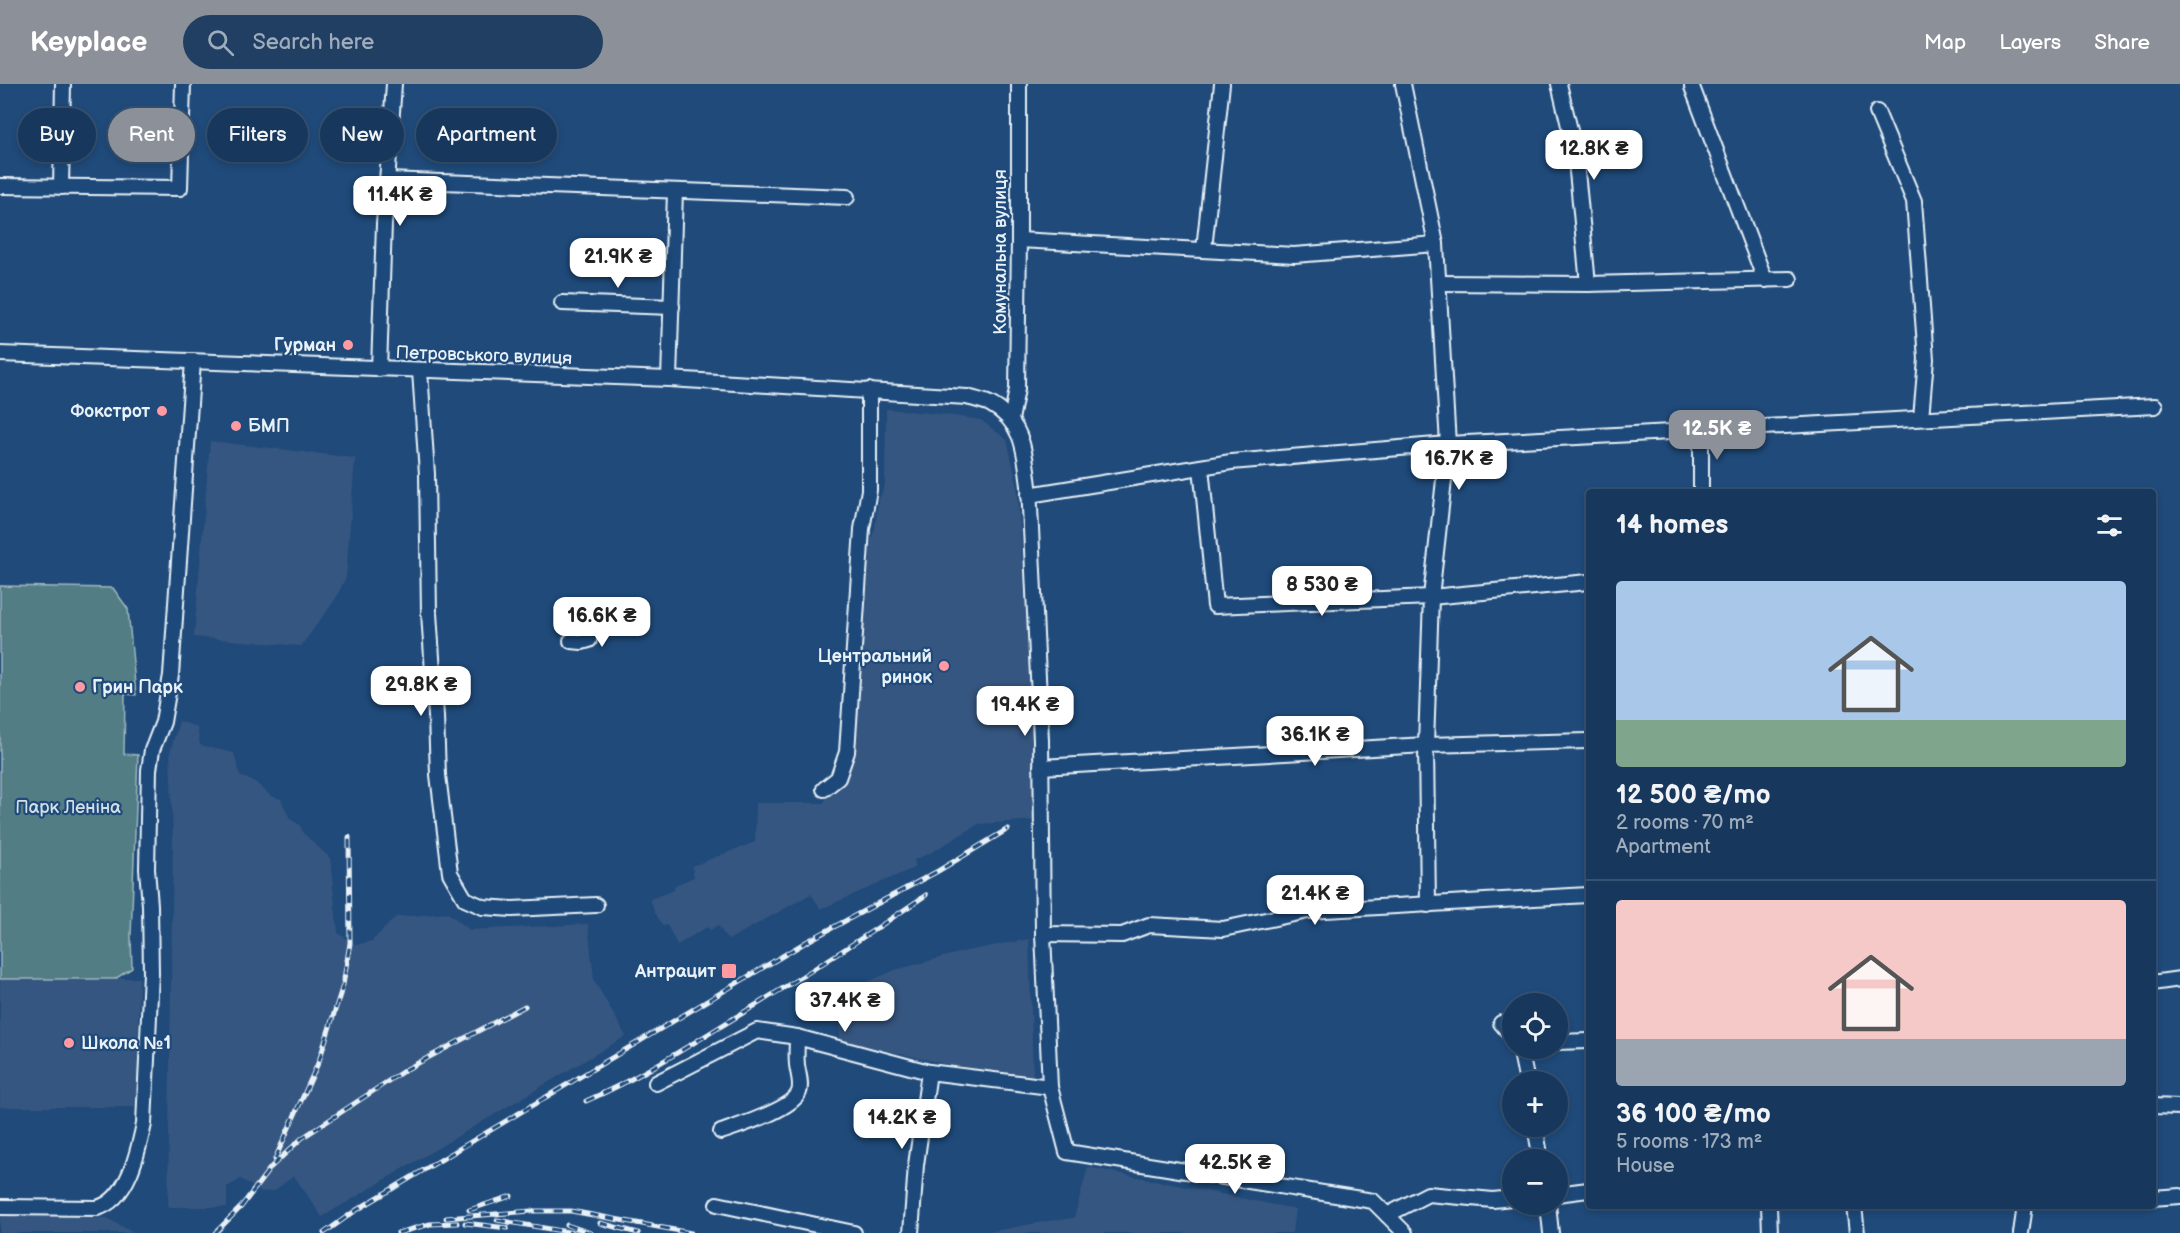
<!DOCTYPE html>
<meta charset="utf-8">
<style>
:root{--surface:#17385c;--page:#203f62;--text:#f1f3f6;--muted:#9eacbb;--line:#365272;--accent:#8c9099}
body{margin:0;font-family:"Balsamiq Sans",sans-serif;background:var(--page);color:var(--text);height:100vh;display:flex;flex-direction:column;font-size:22px;white-space:nowrap}
*{box-sizing:border-box;margin:0}
p{font-size:20px;color:var(--muted)}
.icon{flex:none;width:33px;height:33px;fill:none;stroke:currentColor;stroke-width:2;stroke-linecap:round;stroke-linejoin:round}
.map{position:relative;flex:1;overflow:hidden}
.panel{position:absolute;left:1586px;top:405px;width:570px;height:720px;display:flex;flex-direction:column;background:var(--surface);border-radius:6px;box-shadow:0 3px 9px #0003,0 0 0 2px var(--line)}
.panel>*{flex:none}
.banner{position:absolute;left:18px;top:24px;width:570px;height:54px;display:flex;gap:12px}
.controls{position:absolute;left:1502px;top:909px;display:grid;gap:12px}
.controls a{display:grid;place-items:center;width:66px;height:66px;border-radius:50%;background:var(--surface);box-shadow:0 3px 9px #0003,0 0 0 2px var(--line);font-size:30px}
.price{position:absolute;translate:-50% -51px;padding:0 14px;border-radius:12px;background:#fff;color:#222;font-size:20px;line-height:39px;filter:drop-shadow(0 2px 3px #0008)}
.price::after{content:'';position:absolute;left:50%;top:36px;width:18px;height:14px;margin-left:-9px;background:inherit;clip-path:polygon(0 0,100% 0,50% 100%)}
.price.selected{background:var(--accent);color:#fff}
ul{padding:0;list-style:none}
li{display:grid;align-content:center;gap:12px;height:318px;padding:0 30px}
li+li{border-top:2px solid var(--line)}
li span{display:grid;place-items:center;height:186px;border-radius:6px;color:#555}
li>.icon{margin-inline-start:auto}
span .icon{width:108px;height:108px;fill:#fffc;stroke-width:1}
li b{font-size:26px}
h2{display:flex;justify-content:space-between;align-items:center;height:72px;padding:0 30px;font-size:26px}
.tag{padding:0 21px;border-radius:27px;background:var(--surface);box-shadow:0 3px 9px #0003,0 0 0 2px var(--line);font-size:21px;line-height:54px}
.tag.selected{background:var(--accent);color:#fff}
header{display:flex;align-items:center;gap:36px;box-sizing:border-box;height:84px;padding:0 30px;background:var(--accent);color:#fff}
header strong{font-size:28px}
nav{display:flex;gap:33px;margin-inline-start:auto;font-size:21px}
.search{width:420px;height:54px;background:var(--page);display:flex;align-items:center;gap:15px;box-sizing:border-box;padding:0 21px;border-radius:33px;color:var(--muted);font-size:22px}
.map>svg:first-child{display:block}
.built{fill:#365680}
.green{fill:#537d84;stroke:#9eb7be;stroke-width:1.5}
.lines{fill:none;stroke-linecap:round;stroke-linejoin:round}
.minor-casing{stroke:#e8f1f8;stroke-width:18}
.minor{stroke:#1f4a7a;stroke-width:14}
.rail-casing{stroke:#e8f1f8;stroke-width:5}
.rail{stroke:#1f4a7a;stroke-width:3;stroke-dasharray:9;stroke-linecap:butt}
.poi-dot{fill:#ff9aa2;stroke:#1f4a7a;stroke-width:2}
.labels{text-anchor:middle;stroke-width:4.5;stroke-linejoin:round;paint-order:stroke}
.street-label{font-size:18px;fill:#e8f1f8;stroke:#1f4a7a}
.poi-label{font-size:18px;font-weight:bold;fill:#e8f1f8;stroke:#1f4a7a;text-anchor:end}
.park-label{font-size:18px;fill:#d2e0e7;stroke:#1f4a7a}
</style>
<header>
<strong>Keyplace</strong>
<div class="search"><svg class="icon" aria-label="search" viewBox="0 0 24 24"><circle cx="10" cy="10" r="6"/><path d="M15 15l6 6"/></svg>Search here</div>
<nav><a>Map</a><a>Layers</a><a>Share</a></nav>
</header>
<div class="map">
<svg width="2180" height="1149" viewBox="0 0 2180 1149">
<rect width="100%" height="100%" fill="#1f4a7a"/>
<filter id="ink" filterUnits="userSpaceOnUse"><feTurbulence type="fractalNoise" baseFrequency=".0167" numOctaves="2"/><feDisplacementMap in="SourceGraphic" scale="12" xChannelSelector="R" yChannelSelector="G"/><feConvolveMatrix kernelMatrix="1 2 1 2 8 2 1 2 1" color-interpolation-filters="sRGB"/></filter>
<g filter="url(#ink)">
<g class="built">
<polygon points="886,325 940,330 981,336 1007,356 1017,399 1040,736 979,740 932,768 914,776 916,783 821,825 811,810 728,856 718,841 710,846 707,843 677,861 667,841 663,842 654,827 650,815 674,806 675,801 694,793 692,782 755,758 756,719 823,719 841,696 852,618 858,616 858,546 864,480 870,480 870,460 875,444 878,418 885,400"/>
<polygon points="210,357 355,374 346,493 335,516 301,562 194,553"/>
<polygon points="179,637 197,643 200,661 234,669 240,692 255,698 271,712 281,715 290,735 300,741 303,749 330,774 338,849 356,861 372,857 396,833 448,829 470,846 588,840 594,896 626,952 322,1133 294,1092 274,1107 261,1108 241,1095 227,1103 227,1123 168,1123 173,755 170,668"/>
<polygon points="1029,855 1033,992 972,986 840,956 840,910 895,886 966,867"/>
<polygon points="139,894 137,1023 0,1023 0,895"/>
<polygon points="1088,1083 1295,1125 1292,1149 983,1149 1047,1137 1074,1134"/>
<polygon points="0,1131 107,1134 134,1149 0,1149"/>
</g>
<polygon class="green" points="0,502 113,504 128,525 136,611 125,610 124,670 138,671 131,852 132,884 115,895 0,895"/>
<g class="lines">
<defs>
<g id="minor">
<polyline points="1403,0 1436,160 1448,360 1431,513 1426,661 1428,821"/>
<polyline points="1559,0 1575,67 1588,200"/>
<polyline points="1692,3 1765,196"/>
<polyline points="1877,28 1914,117 1926,275 1921,334"/>
<polyline points="387,96 847,113"/>
<polyline points="0,102 180,104 183,0"/>
<polyline points="61,103 63,0"/>
<polyline points="1019,156 1294,171 1436,160"/>
<polyline points="1204,165 1222,0"/>
<polyline points="1439,199 1588,200 1790,195"/>
<polyline points="562,219 672,223"/>
<path d="M 0,270 L 669,295 L 967,313 C 974,315 983,317 990,320 C 1024,338 1025,369 1029,402 L 1041,656 L 1043,850 L 1050,1003 L 1067,1068 L 1373,1117 L 1405,1149"/>
<polyline points="379,285 384,140 394,0"/>
<polyline points="420,287 427,390 429,529 436,632 438,691 450,789 465,815 483,823 512,825 596,821"/>
<polyline points="669,295 675,108"/>
<polyline points="1011,336 1017,305 1019,156 1019,0"/>
<polyline points="1701,346 1701,408"/>
<polyline points="1201,383 1215,522 1431,513 1588,498"/>
<polyline points="1029,411 1231,378 1448,360 2155,322"/>
<polyline points="571,557 582,558 589,556 591,529"/>
<polyline points="1041,683 1426,661 1588,657"/>
<polyline points="824,705 838,694 847,668 862,445 869,406 869,306"/>
<polyline points="1043,850 1122,851 1149,841 1223,845 1308,827 1588,811"/>
<polyline points="2152,899 2180,895"/>
<polyline points="1501,939 1512,952"/>
<polyline points="1557,958 1588,957"/>
<polyline points="1520,964 1527,998"/>
<polyline points="656,999 757,947 797,953 929,988 1050,1003"/>
<polyline points="2152,1022 2180,1023"/>
<polyline points="1535,1042 1541,1076"/>
<path d="M 721,1048 C 738,1042 793,1025 799,1008 C 802,1000 798,989 797,981 C 796,972 797,962 797,953"/>
<polyline points="1557,1110 1588,1106"/>
<polyline points="2152,1114 2180,1112"/>
<polyline points="717,1120 854,1149"/>
<polyline points="1548,1120 1551,1149"/>
<polyline points="1769,1122 1770,1149"/>
<polyline points="1854,1122 1857,1149"/>
<path d="M 0,1123 L 97,1124 C 128,1116 138,1068 144,1040 L 151,889 L 150,821 L 147,785 L 149,686 L 152,666 L 163,638 L 171,591 L 193,277"/>
<polyline points="1387,1131 1428,1110 1493,1116 1512,1114"/>
<polyline points="911,1149 916,1081 929,988"/>
<polyline points="2021,1149 2025,1122"/>
</g>
</defs>
<use href="#minor" class="minor-casing"/>
<use href="#minor" class="minor"/>
<defs>
<g id="rail">
<path d="M 586,1017 C 641,993 690,961 741,930 C 804,892 865,853 926,811"/>
<polyline points="275,1075 319,977 343,901 350,859 349,753"/>
<polyline points="469,1126 511,1112"/>
<polyline points="446,1134 531,1127 571,1127 691,1149"/>
<polyline points="497,1136 574,1149"/>
<polyline points="465,1139 507,1144"/>
<polyline points="600,1139 638,1149"/>
<polyline points="567,1141 591,1149"/>
<polyline points="215,1149 241,1123 271,1083 302,1054 405,986 525,922"/>
<polyline points="324,1149 355,1127 806,858 938,787 1008,745"/>
<polyline points="398,1149 430,1140 457,1139"/>
</g>
</defs>
<use href="#rail" class="rail-casing"/>
<use href="#rail" class="rail"/>
</g>
</g>
<g class="poi-dot">
<circle cx="348" cy="261" r="6"/>
<circle cx="162" cy="327" r="6"/>
<circle cx="236" cy="342" r="6"/>
<circle cx="944" cy="582" r="6"/>
<circle cx="80" cy="603" r="6"/>
<rect x="721" y="879" width="16" height="16" rx="3"/>
<circle cx="69" cy="959" r="6"/>
</g>
<g class="labels">
<g class="street-label">
<text transform="translate(1000 168) rotate(-90)" y="6">Комунальна вулиця</text>
<text transform="translate(484 271) rotate(2)" y="6">Петровського вулиця</text>
</g>
<g class="poi-label">
<text x="336" y="267">Гурман</text>
<text x="150" y="333">Фокстрот</text>
<text x="248" y="348" text-anchor="start">БМП</text>
<text x="932" y="578">Центральний<tspan x="932" dy="21">ринок</tspan></text>
<text x="92" y="609" text-anchor="start">Грин Парк</text>
<text x="716" y="893">Антрацит</text>
<text x="81" y="965" text-anchor="start">Школа №1</text>
</g>
<g class="park-label">
<text x="68" y="729">Парк Леніна</text>
</g>
</g>
</svg>
<div class="controls">
<a><svg class="icon" aria-label="locate" viewBox="0 0 24 24"><circle cx="12" cy="12" r="6"/><path d="M12 2v4M12 18v4M2 12h4M18 12h4"/></svg></a>
<a>+</a>
<a>−</a>
</div>
<b class="price" style="left:1594px;top:97px">12.8K ₴</b>
<b class="price" style="left:400px;top:143px">11.4K ₴</b>
<b class="price" style="left:618px;top:205px">21.9K ₴</b>
<b class="price selected" style="left:1717px;top:377px">12.5K ₴</b>
<b class="price" style="left:1459px;top:407px">16.7K ₴</b>
<b class="price" style="left:1322px;top:533px">8 530 ₴</b>
<b class="price" style="left:602px;top:564px">16.6K ₴</b>
<b class="price" style="left:421px;top:633px">29.8K ₴</b>
<b class="price" style="left:1025px;top:653px">19.4K ₴</b>
<b class="price" style="left:1315px;top:683px">36.1K ₴</b>
<b class="price" style="left:1315px;top:842px">21.4K ₴</b>
<b class="price" style="left:845px;top:949px">37.4K ₴</b>
<b class="price" style="left:902px;top:1066px">14.2K ₴</b>
<b class="price" style="left:1235px;top:1111px">42.5K ₴</b>
<div class="banner">
<a class="tag">Buy</a>
<a class="tag selected">Rent</a>
<a class="tag">Filters</a>
<a class="tag">New</a>
<a class="tag">Apartment</a>
</div>
<section class="panel">
<h2>14 homes<svg class="icon" aria-label="filters" viewBox="0 0 24 24"><path d="M4 7h16M4 17h16"/><circle cx="9" cy="7" r="2"/><circle cx="15" cy="17" r="2"/></svg></h2>
<ul>
<li><span style="background:linear-gradient(#a9c7e8 75%,#7fa58c 0)"><svg class="icon" aria-label="home" viewBox="0 0 24 24"><path d="M3 11l9-7 9 7M6 9v11h12V9"/></svg></span><div><b>12 500 ₴/mo</b><p>2 rooms · 70 m²</p><p>Apartment</p></div></li>
<li><span style="background:linear-gradient(#f6c9c9 75%,#9aa5b1 0)"><svg class="icon" aria-label="home" viewBox="0 0 24 24"><path d="M3 11l9-7 9 7M6 9v11h12V9"/></svg></span><div><b>36 100 ₴/mo</b><p>5 rooms · 173 m²</p><p>House</p></div></li>
</ul>
</section>
</div>
